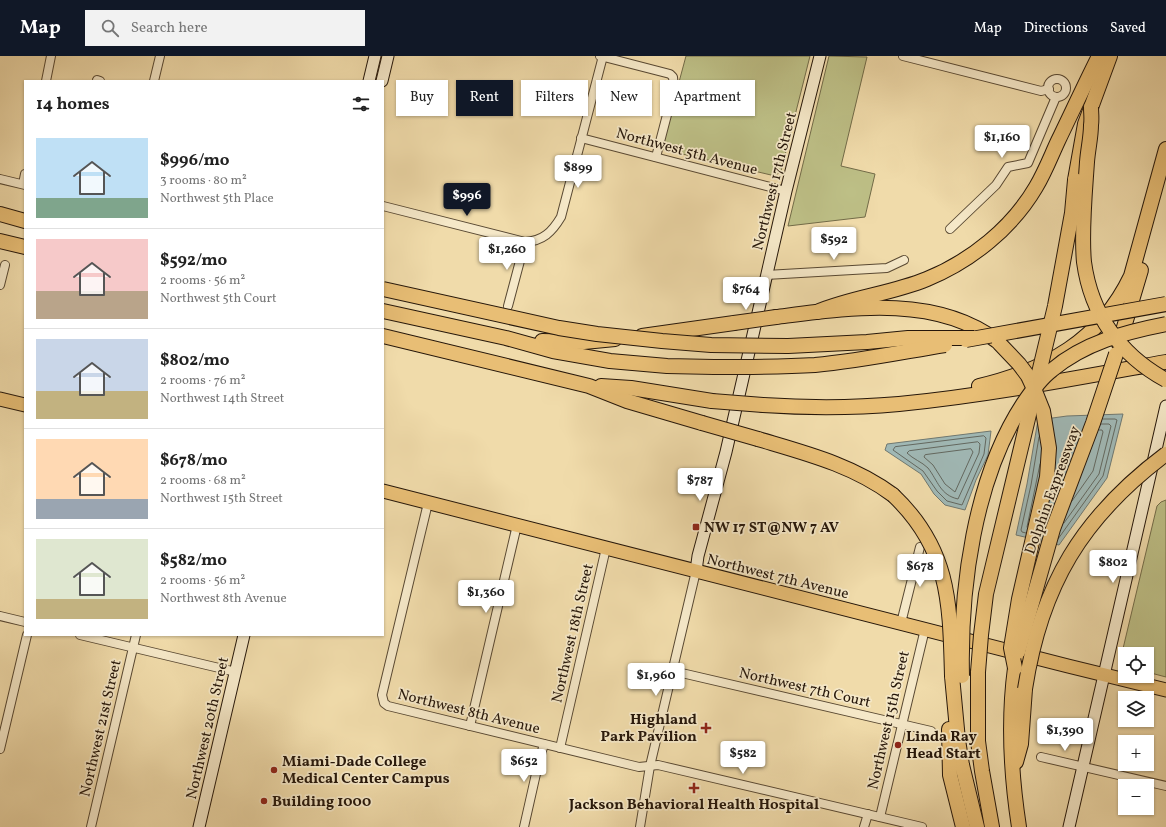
<!DOCTYPE html>
<meta charset="utf-8">
<style>
:root{--surface:#fff;--page:#f2f2f2;--text:#222;--muted:#767676;--line:#e0e0e0;--accent:#111827}
body{margin:0;font-family:Vollkorn,serif;background:var(--page);color:var(--text);height:100vh;display:flex;flex-direction:column;font-size:15px;white-space:nowrap}
*{box-sizing:border-box;margin:0}
p{font-size:13px;color:var(--muted)}
.icon{flex:none;width:22px;height:22px;fill:none;stroke:currentColor;stroke-width:2;stroke-linecap:round;stroke-linejoin:round}
.map{position:relative;flex:1;overflow:hidden}
.details{position:absolute;left:24px;top:24px;width:360px;height:556px;display:flex;flex-direction:column;background:var(--surface);border-radius:0px;box-shadow:0 1px 3px #0004}
.details>*{flex:none}
.banner{position:absolute;left:396px;top:24px;width:380px;height:36px;display:flex;gap:8px}
.controls{position:absolute;left:1118px;top:591px;display:grid;gap:8px}
.controls a{display:grid;place-items:center;width:36px;height:36px;border-radius:0px;background:var(--surface);box-shadow:0 1px 3px #0004;font-size:20px}
.price{position:absolute;translate:-50% -34px;padding:0 9px;border-radius:4px;background:#fff;color:#222;font-size:13px;line-height:26px;filter:drop-shadow(0 1px 2px #0008)}
.price::after{content:'';position:absolute;left:50%;top:24px;width:12px;height:9px;margin-left:-6px;background:inherit;clip-path:polygon(0 0,100% 0,50% 100%)}
.price.current{background:var(--accent);color:#fff}
ul{padding:0;list-style:none}
li{display:flex;align-items:center;gap:12px;height:100px;padding:0 12px}
li+li{border-top:1px solid var(--line)}
li span{display:grid;place-items:center;flex:none;width:112px;height:80px;border-radius:0px;color:#555}
li>.icon{margin-inline-start:auto}
span .icon{width:48px;height:48px;fill:#fffc;stroke-width:1}
li b{font-size:17px}
h2{display:flex;justify-content:space-between;align-items:center;height:48px;padding:0 12px;font-size:17px}
.tag{padding:0 14px;border-radius:0px;background:var(--surface);box-shadow:0 1px 3px #0004;font-size:14px;line-height:36px}
.tag.current{background:var(--accent);color:#fff}
header{display:flex;align-items:center;gap:24px;box-sizing:border-box;height:56px;padding:0 20px;background:var(--accent);color:#fff}
header strong{font-size:19px}
nav{display:flex;gap:22px;margin-inline-start:auto;font-size:14px}
.search{width:280px;height:36px;background:var(--page);display:flex;align-items:center;gap:10px;box-sizing:border-box;padding:0 14px;border-radius:0px;color:var(--muted);font-size:15px}
.map>svg:first-child{display:block}
.green{fill:#bdbf86;stroke:#726b48}
.water{fill:#a0b8b5;stroke:#6f7871}
.lines{fill:none;stroke-linecap:round;stroke-linejoin:round}
.shore{stroke:#636860;stroke-width:1}
.street-casing{stroke:#584832;stroke-width:10}
.secondary-casing{stroke:#26170a;stroke-width:13}
.primary-casing{stroke:#26170a;stroke-width:15}
.highway-casing{stroke:#26170a;stroke-width:16}
.street{stroke:#f5e8c8;stroke-width:8}
.secondary{stroke:#f5e8c8;stroke-width:11}
.primary{stroke:#e8be75;stroke-width:13}
.highway{stroke:#e8be75;stroke-width:14}
.highway-bridge-casing{stroke:#26170a;stroke-width:16;stroke-linecap:butt}
.highway-bridge{stroke:#e8be75;stroke-width:14}
.poi-dot{fill:#8f2418;stroke:#f5e8c8;stroke-width:1.5}
.labels{text-anchor:middle;stroke-width:3.5;stroke-linejoin:round;paint-order:stroke}
.street-label{font-size:15px;fill:#26170a;stroke:#f5e8c8}
.poi-label{font-size:15px;font-weight:bold;fill:#26170a;stroke:#f5e8c8;text-anchor:start}
</style>
<header>
<strong>Map</strong>
<div class="search"><svg class="icon" aria-label="search" viewBox="0 0 24 24"><circle cx="10" cy="10" r="6"/><path d="M15 15l6 6"/></svg>Search here</div>
<nav><a>Map</a><a>Directions</a><a>Saved</a></nav>
</header>
<div class="map">
<svg width="1166" height="771" viewBox="0 0 1166 771">
<rect width="100%" height="100%" fill="#f0dbaa"/>
<filter id="stains"><feTurbulence type="fractalNoise" baseFrequency=".005" numOctaves="4"/><feColorMatrix values="0 0 0 0 .2 0 0 0 0 .09 0 0 0 0 .02 0 0 0 .5 -.17"/></filter>
<radialGradient id="worn" r=".72"><stop offset=".6" stop-color="#630" stop-opacity="0"/><stop offset="1" stop-color="#630" stop-opacity=".3"/></radialGradient>
<g class="green">
<polygon points="686,0 810,0 781,115 776,119 771,119 661,93"/>
<polygon points="829,0 867,1 841,110 875,118 865,161 788,170"/>
<polygon points="1166,444 1166,621 1147,616 1147,598 1125,598 1125,610 1121,601 1157,450 1161,446"/>
</g>
<g class="water">
<polygon points="1123,358 1107,422 1059,489 1016,479 1027,428 1038,364 1067,360"/>
<polygon points="991,375 988,399 976,424 965,454 945,449 934,438 921,418 885,394 887,388"/>
</g>
<g class="lines">
<g class="shore">
<polygon points="984,380 986,382 984,398 962,449 947,445 937,435 923,415 893,394 895,391"/>
<path d="M 978,386 L 980,388 L 979,397 L 958,443 C 940,439 938,425 928,412 C 922,406 913,403 907,397 L 909,395 Z"/>
<polygon points="971,393 973,396 955,436 945,428 933,409 924,401 925,399"/>
<polyline points="1072,445 1093,415 1103,376 1102,374 1099,374"/>
<polyline points="1064,467 1099,418 1111,370 1109,368 1101,368"/>
<polyline points="1027,471 1040,408"/>
<polyline points="1026,477 1022,476 1021,474 1031,429 1039,381"/>
<polyline points="1058,483 1103,420 1117,364 1115,363 1103,363"/>
</g>
<defs>
<g id="street">
<polyline points="600,0 670,18 673,21 674,32 656,101"/>
<polyline points="903,0 1041,35 1049,33"/>
<circle cx="1057" cy="32" r="9"/>
<polyline points="97,24 100,25"/>
<polyline points="46,25 51,0"/>
<polyline points="154,25 160,0"/>
<polyline points="581,82 786,135"/>
<polyline points="0,123 25,129"/>
<polyline points="23,128 25,118"/>
<path d="M 383,150 L 525,186 C 543,185 552,176 561,161 L 603,0"/>
<polyline points="950,173 996,129 1008,111 1028,107 1056,41"/>
<polyline points="766,219 887,212 904,204"/>
<polyline points="0,229 5,209"/>
<polyline points="508,250 525,186"/>
<polyline points="428,447 382,639 384,647 388,650 639,711 658,709 922,771"/>
<polyline points="0,560 25,566"/>
<polyline points="901,567 920,491"/>
<polyline points="80,579 236,616"/>
<polyline points="673,615 931,675"/>
<polyline points="470,670 517,469"/>
<polyline points="560,692 606,492"/>
<polyline points="0,693 27,579"/>
<polyline points="1041,701 1166,730"/>
<polyline points="880,761 925,573"/>
<polyline points="91,771 136,579"/>
<polyline points="524,771 538,709 544,688"/>
<polyline points="640,771 650,710 696,515"/>
<polyline points="864,771 868,758"/>
</g>
<g id="secondary">
<polyline points="369,25 375,0"/>
<polyline points="382,25 388,0"/>
<polyline points="696,515 698,500 726,396 786,135 820,0"/>
<polyline points="199,771 244,579"/>
<polyline points="1069,771 1166,350"/>
</g>
<g id="primary">
<polyline points="0,343 25,349"/>
<polyline points="383,435 1068,610 1166,634"/>
</g>
<g id="highway">
<polyline points="1075,124 1085,68 1110,0"/>
<polyline points="0,158 25,165"/>
<polyline points="0,185 25,191"/>
<polyline points="383,255 506,282 553,295 610,305 667,310 714,311"/>
<path d="M 817,256 C 852,241 891,238 927,223 C 971,205 1012,172 1036,131 C 1045,116 1051,100 1058,85 C 1072,56 1085,28 1099,0"/>
<path d="M 776,261 C 848,252 935,238 997,285"/>
<polyline points="383,280 589,330 627,345 702,367"/>
<polyline points="642,280 734,267"/>
<polyline points="542,285 584,286 615,283"/>
<polyline points="1119,288 1141,214"/>
<polyline points="601,330 631,332 712,345"/>
<path d="M 979,330 C 1046,314 1100,285 1131,220 L 1166,93"/>
<path d="M 763,349 C 808,352 854,352 899,348 C 989,339 1077,322 1166,306"/>
<path d="M 758,383 C 805,397 853,409 893,439"/>
<path d="M 1015,612 C 1008,664 1011,719 1019,771"/>
<polyline points="978,616 978,685 982,715 992,771"/>
<polyline points="952,620 958,684 962,709 977,771"/>
<polyline points="949,673 950,719 963,771"/>
<polyline points="1016,706 1021,688 1025,633"/>
</g>
</defs>
<use href="#street" class="street-casing"/>
<use href="#secondary" class="secondary-casing"/>
<use href="#primary" class="primary-casing"/>
<use href="#highway" class="highway-casing"/>
<use href="#street" class="street"/>
<use href="#secondary" class="secondary"/>
<use href="#primary" class="primary"/>
<use href="#highway" class="highway"/>
<defs>
<g id="highway-bridge">
<path d="M 1091,51 C 1091,57 1092,63 1091,69 C 1091,81 1088,93 1087,106 C 1085,136 1081,176 1084,206 C 1091,258 1120,299 1166,324"/>
<polyline points="383,233 559,272 597,278 662,285 711,289 788,290 867,286 908,282 974,282"/>
<polyline points="734,267 776,261"/>
<polyline points="966,284 1166,248"/>
<polyline points="999,287 1019,308 1028,320 1035,335 1043,355 1049,392 1047,421 1019,543 1011,592 1015,612"/>
<path d="M 714,311 C 748,311 781,311 815,309 C 859,305 902,296 945,289"/>
<polyline points="712,345 763,349"/>
<polyline points="702,367 758,383"/>
<path d="M 893,439 C 950,493 950,547 952,620"/>
<polyline points="1018,596 1053,473 1093,367 1116,298"/>
<polyline points="978,616 981,579 986,538 1055,250 1072,157 1075,124"/>
<path d="M 962,620 C 960,533 974,423 1023,348 C 1031,336 1040,323 1052,314 C 1084,287 1125,276 1166,268"/>
<path d="M 1025,633 C 1041,529 1082,461 1166,398"/>
</g>
</defs>
<use href="#highway-bridge" class="highway-bridge-casing"/>
<use href="#highway-bridge" class="highway-bridge"/>
</g>
<g class="poi-dot">
<rect x="692" y="467" width="8" height="8" rx="2"/>
<path d="M704 666h4v4h4v4h-4v4h-4v-4h-4v-4h4z"/>
<circle cx="898" cy="689" r="4"/>
<circle cx="274" cy="714" r="4"/>
<path d="M692 726h4v4h4v4h-4v4h-4v-4h-4v-4h4z"/>
<circle cx="264" cy="745" r="4"/>
</g>
<g class="labels">
<g class="street-label">
<text transform="translate(687 95) rotate(15)" y="5">Northwest 5th Avenue</text>
<text transform="translate(774 125) rotate(-76)" y="5">Northwest 17th Street</text>
<text transform="translate(1052 434) rotate(-70)" y="5">Dolphin Expressway</text>
<text transform="translate(778 520) rotate(14)" y="5">Northwest 7th Avenue</text>
<text transform="translate(572 577) rotate(-77)" y="5">Northwest 18th Street</text>
<text transform="translate(805 631) rotate(13)" y="5">Northwest 7th Court</text>
<text transform="translate(469 655) rotate(14)" y="5">Northwest 8th Avenue</text>
<text transform="translate(888 664) rotate(-77)" y="5">Northwest 15th Street</text>
<text transform="translate(100 672) rotate(-77)" y="5">Northwest 21st Street</text>
<text transform="translate(207 672) rotate(-77)" y="5">Northwest 20th Street</text>
</g>
<g class="poi-label">
<text x="704" y="476">NW 17 ST@NW 7 AV</text>
<text x="697" y="668" text-anchor="end">Highland<tspan x="697" dy="17">Park Pavilion</tspan></text>
<text x="906" y="685">Linda Ray<tspan x="906" dy="17">Head Start</tspan></text>
<text x="282" y="710">Miami-Dade College<tspan x="282" dy="17">Medical Center Campus</tspan></text>
<text x="272" y="750">Building 1000</text>
<text x="694" y="753" text-anchor="middle">Jackson Behavioral Health Hospital</text>
</g>
</g>
<rect width="100%" height="100%" filter="url(#stains)"/>
<rect width="100%" height="100%" fill="url(#worn)"/>
</svg>
<div class="controls">
<a><svg class="icon" aria-label="locate" viewBox="0 0 24 24"><circle cx="12" cy="12" r="6"/><path d="M12 2v4M12 18v4M2 12h4M18 12h4"/></svg></a>
<a><svg class="icon" aria-label="layers" viewBox="0 0 24 24"><path d="M12 4l9 5-9 5-9-5zM3 14l9 5 9-5"/></svg></a>
<a>+</a>
<a>−</a>
</div>
<b class="price" style="left:1002px;top:103px">$1,160</b>
<b class="price" style="left:578px;top:133px">$899</b>
<b class="price current" style="left:467px;top:161px">$996</b>
<b class="price" style="left:834px;top:205px">$592</b>
<b class="price" style="left:507px;top:215px">$1,260</b>
<b class="price" style="left:746px;top:255px">$764</b>
<b class="price" style="left:700px;top:446px">$787</b>
<b class="price" style="left:1113px;top:528px">$802</b>
<b class="price" style="left:920px;top:532px">$678</b>
<b class="price" style="left:486px;top:558px">$1,360</b>
<b class="price" style="left:656px;top:641px">$1,960</b>
<b class="price" style="left:1065px;top:696px">$1,390</b>
<b class="price" style="left:743px;top:719px">$582</b>
<b class="price" style="left:524px;top:727px">$652</b>
<div class="banner">
<a class="tag">Buy</a>
<a class="tag current">Rent</a>
<a class="tag">Filters</a>
<a class="tag">New</a>
<a class="tag">Apartment</a>
</div>
<section class="details">
<h2>14 homes<svg class="icon" aria-label="filters" viewBox="0 0 24 24"><path d="M4 7h16M4 17h16"/><circle cx="9" cy="7" r="2"/><circle cx="15" cy="17" r="2"/></svg></h2>
<ul>
<li><span style="background:linear-gradient(#bfe0f5 75%,#7fa58c 0)"><svg class="icon" aria-label="home" viewBox="0 0 24 24"><path d="M3 11l9-7 9 7M6 9v11h12V9"/></svg></span><div><b>$996/mo</b><p>3 rooms · 80 m²</p><p>Northwest 5th Place</p></div></li>
<li><span style="background:linear-gradient(#f6c9c9 65%,#b9a48a 0)"><svg class="icon" aria-label="home" viewBox="0 0 24 24"><path d="M3 11l9-7 9 7M6 9v11h12V9"/></svg></span><div><b>$592/mo</b><p>2 rooms · 56 m²</p><p>Northwest 5th Court</p></div></li>
<li><span style="background:linear-gradient(#c9d6e8 65%,#c2b280 0)"><svg class="icon" aria-label="home" viewBox="0 0 24 24"><path d="M3 11l9-7 9 7M6 9v11h12V9"/></svg></span><div><b>$802/mo</b><p>2 rooms · 76 m²</p><p>Northwest 14th Street</p></div></li>
<li><span style="background:linear-gradient(#ffd9b3 75%,#9aa5b1 0)"><svg class="icon" aria-label="home" viewBox="0 0 24 24"><path d="M3 11l9-7 9 7M6 9v11h12V9"/></svg></span><div><b>$678/mo</b><p>2 rooms · 68 m²</p><p>Northwest 15th Street</p></div></li>
<li><span style="background:linear-gradient(#dfe7d0 75%,#c2b280 0)"><svg class="icon" aria-label="home" viewBox="0 0 24 24"><path d="M3 11l9-7 9 7M6 9v11h12V9"/></svg></span><div><b>$582/mo</b><p>2 rooms · 56 m²</p><p>Northwest 8th Avenue</p></div></li>
</ul>
</section>
</div>
